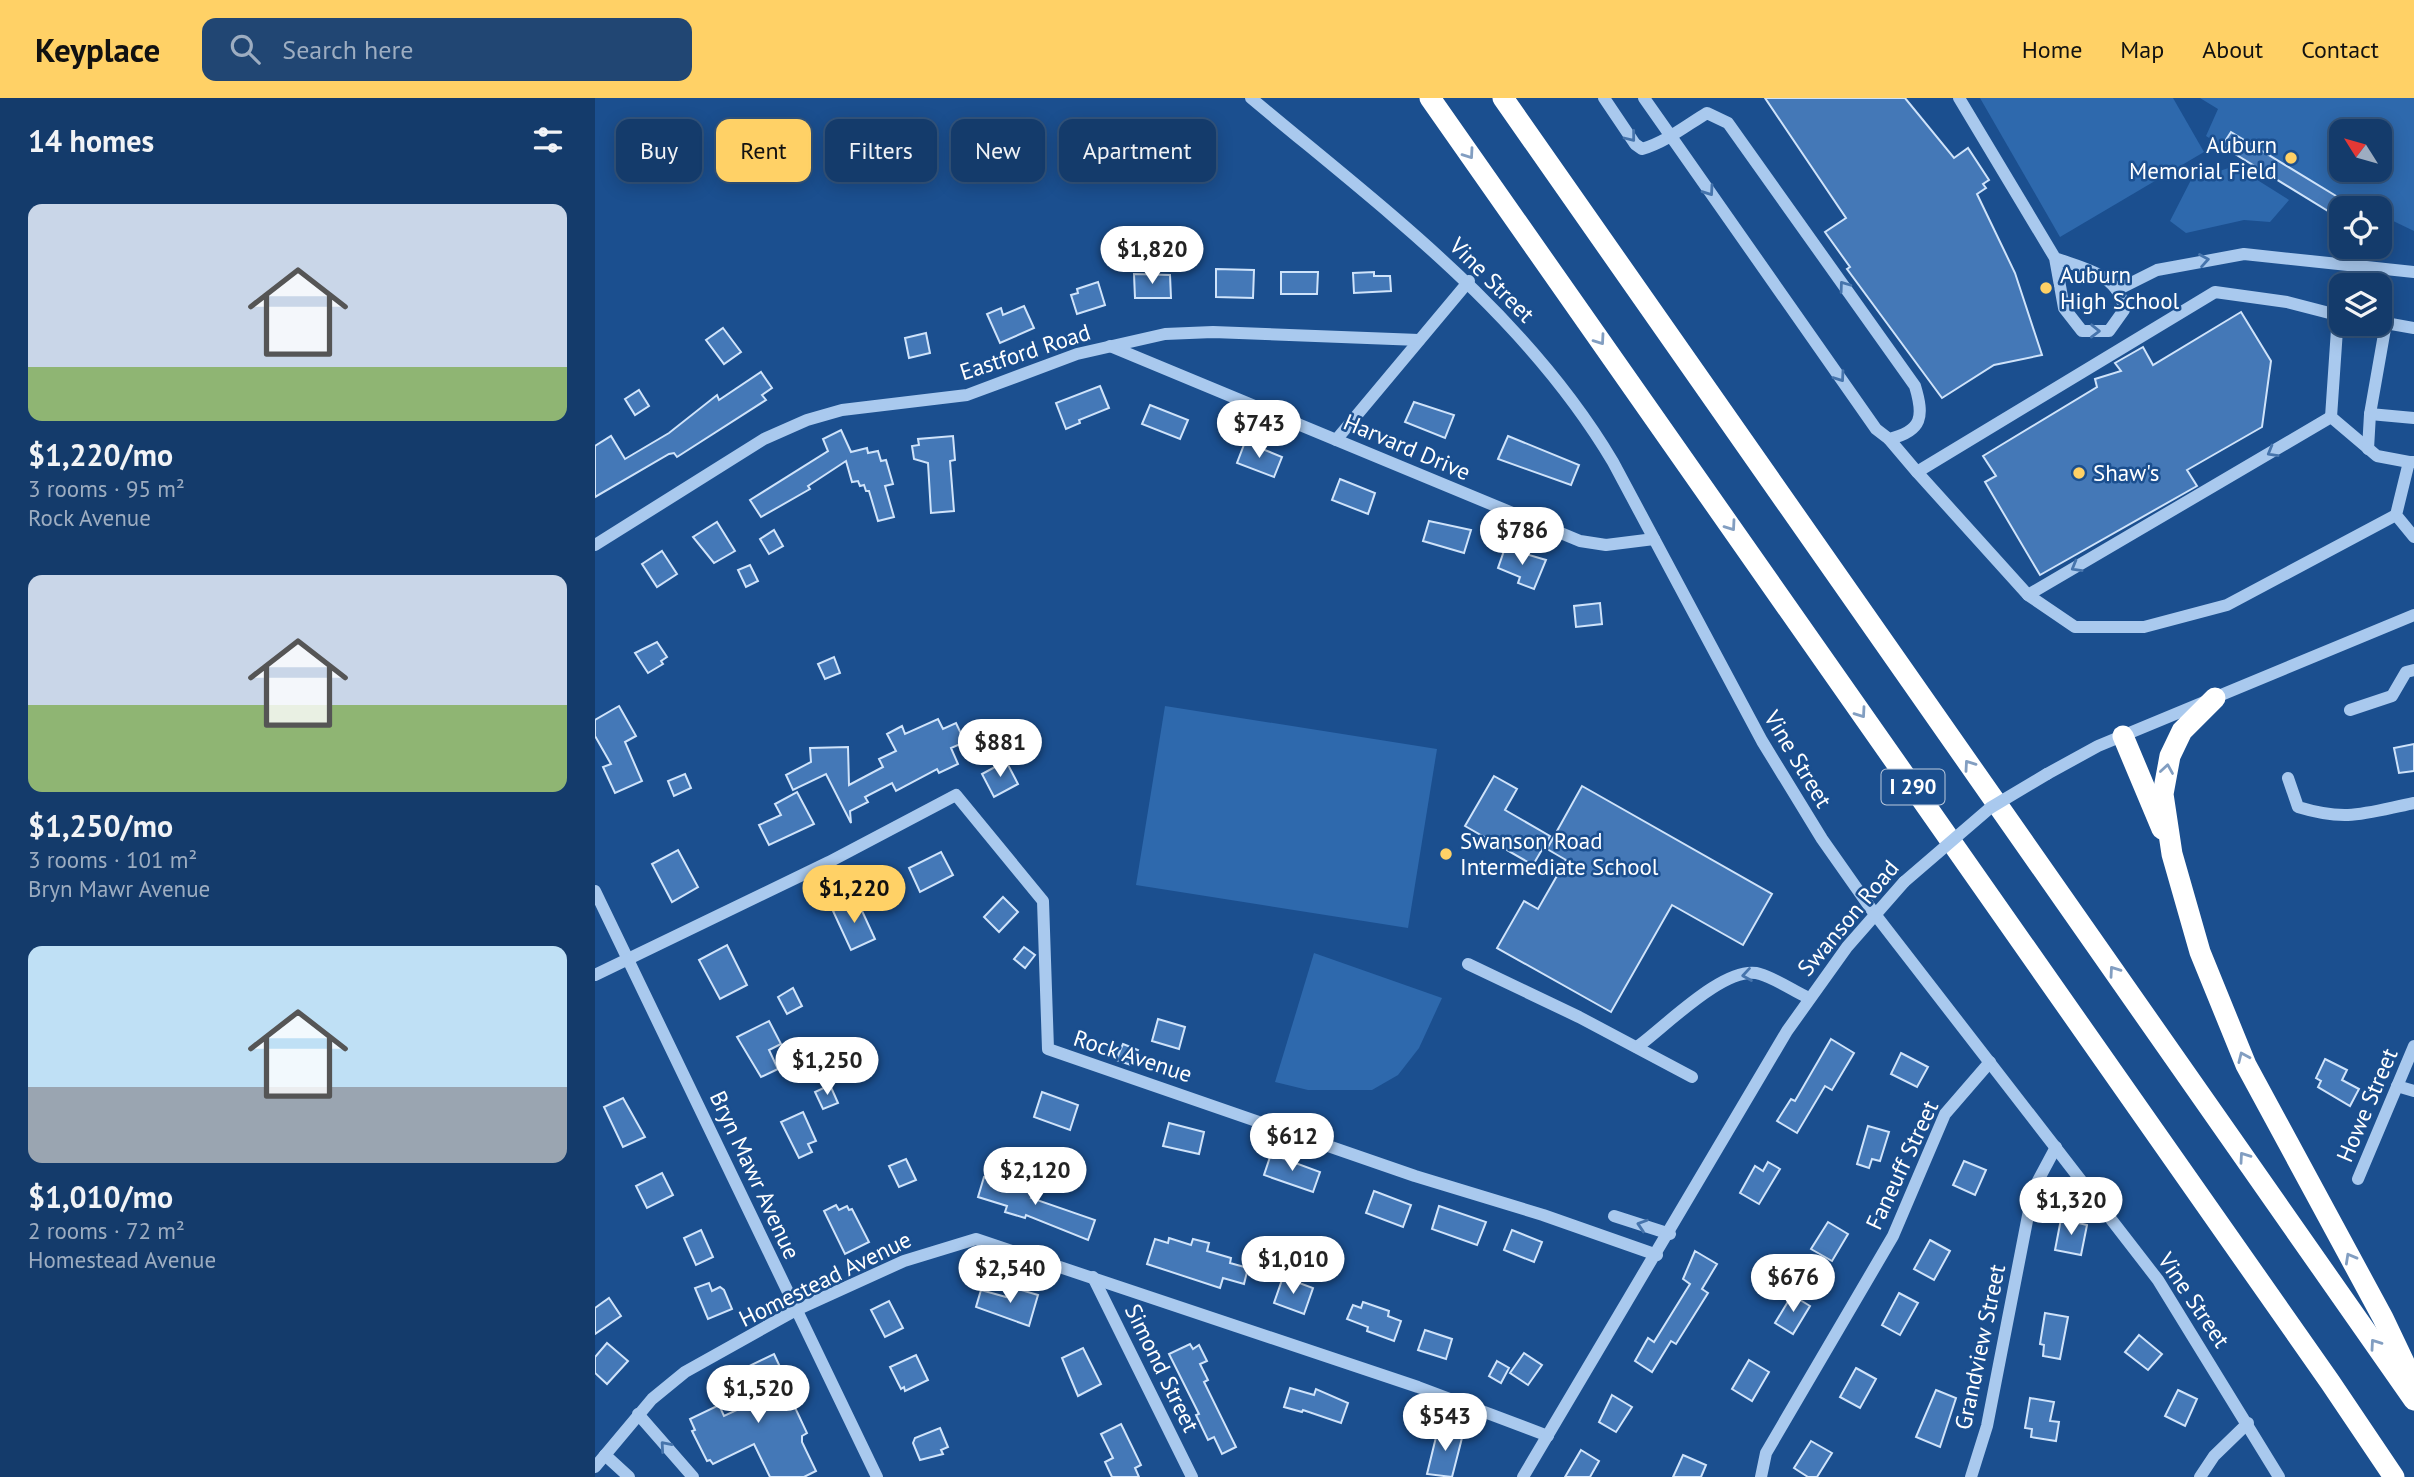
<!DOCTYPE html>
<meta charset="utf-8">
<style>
:root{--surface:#143b6b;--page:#214673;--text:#f1f3f6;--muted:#9dadc1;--line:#33557e;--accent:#ffd166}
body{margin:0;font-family:"PT Sans",sans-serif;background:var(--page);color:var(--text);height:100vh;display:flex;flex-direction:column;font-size:26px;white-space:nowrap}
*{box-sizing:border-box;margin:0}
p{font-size:23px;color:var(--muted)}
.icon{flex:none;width:38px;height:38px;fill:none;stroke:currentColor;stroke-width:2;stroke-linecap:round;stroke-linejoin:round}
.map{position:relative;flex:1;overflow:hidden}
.details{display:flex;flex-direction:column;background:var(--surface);width:595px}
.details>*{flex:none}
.banner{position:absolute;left:21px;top:21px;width:665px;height:63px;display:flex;gap:14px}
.needle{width:46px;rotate:307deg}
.controls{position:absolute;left:1734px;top:21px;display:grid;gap:14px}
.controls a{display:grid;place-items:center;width:63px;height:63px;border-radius:14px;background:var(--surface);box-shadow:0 4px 18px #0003,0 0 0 2px var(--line);font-size:35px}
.price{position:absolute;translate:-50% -60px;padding:0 16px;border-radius:24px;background:#fff;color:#222;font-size:23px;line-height:46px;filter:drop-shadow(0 2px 4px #0008)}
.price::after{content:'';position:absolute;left:50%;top:42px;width:21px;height:16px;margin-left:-10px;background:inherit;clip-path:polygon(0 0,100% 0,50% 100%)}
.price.active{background:var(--accent);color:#111}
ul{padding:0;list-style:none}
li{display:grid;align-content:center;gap:14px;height:371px;padding:0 28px}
li span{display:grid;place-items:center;height:217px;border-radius:14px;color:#555}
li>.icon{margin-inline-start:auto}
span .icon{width:126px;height:126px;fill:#fffc;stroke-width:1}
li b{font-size:30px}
h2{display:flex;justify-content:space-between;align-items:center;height:84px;padding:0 28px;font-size:30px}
.tag{padding:0 24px;border-radius:14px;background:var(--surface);box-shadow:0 4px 18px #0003,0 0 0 2px var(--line);font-size:24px;line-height:63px}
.tag.active{background:var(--accent);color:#111}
header{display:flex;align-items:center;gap:42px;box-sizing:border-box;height:98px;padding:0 35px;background:var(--accent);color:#111}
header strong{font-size:33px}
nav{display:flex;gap:38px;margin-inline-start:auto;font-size:24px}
.search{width:490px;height:63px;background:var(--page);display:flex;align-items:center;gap:18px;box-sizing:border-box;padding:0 24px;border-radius:14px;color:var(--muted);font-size:26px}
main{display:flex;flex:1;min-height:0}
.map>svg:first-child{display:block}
.green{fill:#2e69ad;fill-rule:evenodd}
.building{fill:#4478b7;stroke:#cfe3fa;stroke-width:2}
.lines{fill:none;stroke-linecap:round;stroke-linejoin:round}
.minor{stroke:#a9c9ee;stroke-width:12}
.highway{stroke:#fff;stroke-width:21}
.minor-bridge{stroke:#a9c9ee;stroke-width:12}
.oneway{stroke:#4674ac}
.oneway2{stroke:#829ec1}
.poi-dot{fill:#ffd166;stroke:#1b4f8f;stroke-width:2.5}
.labels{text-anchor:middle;stroke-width:5;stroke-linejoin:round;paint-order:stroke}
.shield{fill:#1b4f8f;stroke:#bbcadd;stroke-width:2}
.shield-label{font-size:21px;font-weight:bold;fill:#fff}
.poi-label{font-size:23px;fill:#fff;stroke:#1b4f8f;text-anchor:start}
.street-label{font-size:23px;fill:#fff;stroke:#1b4f8f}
</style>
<header>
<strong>Keyplace</strong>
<div class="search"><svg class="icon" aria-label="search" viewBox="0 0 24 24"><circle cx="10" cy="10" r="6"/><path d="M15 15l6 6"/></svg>Search here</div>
<nav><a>Home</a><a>Map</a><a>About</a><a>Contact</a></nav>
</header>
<main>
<section class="details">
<h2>14 homes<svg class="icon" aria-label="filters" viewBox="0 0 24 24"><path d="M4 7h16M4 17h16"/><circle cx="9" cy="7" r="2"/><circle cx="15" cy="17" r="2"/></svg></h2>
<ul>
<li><span style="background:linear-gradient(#c9d6e8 75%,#8fb573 0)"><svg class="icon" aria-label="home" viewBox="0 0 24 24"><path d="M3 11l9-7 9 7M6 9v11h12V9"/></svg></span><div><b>$1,220/mo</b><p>3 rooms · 95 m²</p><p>Rock Avenue</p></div></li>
<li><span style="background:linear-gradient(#c9d6e8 60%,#8fb573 0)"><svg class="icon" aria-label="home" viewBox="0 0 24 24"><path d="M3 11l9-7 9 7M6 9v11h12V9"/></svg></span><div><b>$1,250/mo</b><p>3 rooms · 101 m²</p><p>Bryn Mawr Avenue</p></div></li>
<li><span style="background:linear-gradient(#bfe0f5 65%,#9aa5b1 0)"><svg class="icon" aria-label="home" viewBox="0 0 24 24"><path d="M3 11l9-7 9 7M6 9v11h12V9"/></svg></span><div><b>$1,010/mo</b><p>2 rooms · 72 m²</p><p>Homestead Avenue</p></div></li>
</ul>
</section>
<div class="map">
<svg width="1819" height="1379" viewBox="0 0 1819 1379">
<rect width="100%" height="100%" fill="#1b4f8f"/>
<g class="green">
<polygon points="1385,0 1578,0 1609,54 1465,139"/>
<path d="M 1605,0 L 1819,0 L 1819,133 L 1794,121 L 1785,130 L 1785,110 L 1746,110 L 1746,121 L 1611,38 L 1623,11 ZM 1746,33 L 1785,33 L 1785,72 L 1746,72 Z"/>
<polygon points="1640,68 1694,102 1675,124 1649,122 1591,135 1575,123 1596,82"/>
<polygon points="570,608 842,651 813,830 541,787"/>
<polygon points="719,855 847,900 824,950 803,977 777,992 713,992 680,984"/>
</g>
<g class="building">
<polygon points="1170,0 1310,0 1359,60 1373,50 1394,82 1388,86 1391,90 1382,96 1420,175 1447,257 1399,267 1347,300 1252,171 1255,169 1230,134 1251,120"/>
<polygon points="1636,34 1746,101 1746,121 1627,48"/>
<polygon points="621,171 659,172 658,200 621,199"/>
<polygon points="686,174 723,174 722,196 686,196"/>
<polygon points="779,174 779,178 795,178 796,193 759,195 758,175"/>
<polygon points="539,176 575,177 576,200 540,200"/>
<polygon points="503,184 510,207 482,216 476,197 483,195 482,191"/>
<polygon points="429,208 439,230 405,245 392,216 406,210 408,217"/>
<polygon points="1646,214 1676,263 1667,329 1592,372 1602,388 1445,477 1390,384 1401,378 1388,358 1502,289 1500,281 1526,273 1520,265 1548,249 1558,267"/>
<polygon points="128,230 146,254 129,266 111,242"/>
<polygon points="331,235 335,255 314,260 310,240"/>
<polygon points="166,274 177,290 167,297 171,302 82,359 79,355 74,356 0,399 0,348 16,338 30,361 74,335 122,297 124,302"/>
<polygon points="505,288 514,310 484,322 485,325 471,331 461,305"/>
<polygon points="44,292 54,308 40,317 30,301"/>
<polygon points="819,304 859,317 850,340 810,324"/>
<polygon points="555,307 593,322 585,341 547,326"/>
<polygon points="246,332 256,354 272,350 273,355 283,353 286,363 291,362 298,386 290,388 299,419 283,423 274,393 271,393 269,387 265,388 263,383 257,384 251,363 213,388 215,391 166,419 155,402 233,353 228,341"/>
<polygon points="358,338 360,362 355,363 359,413 336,415 333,365 319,361 317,348 324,347 323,341"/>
<polygon points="913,338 984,367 976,387 903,361"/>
<polygon points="650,344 687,359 679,379 642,365"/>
<polygon points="745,381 780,395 773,416 737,402"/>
<polygon points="834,423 876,432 869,455 828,443"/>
<polygon points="122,424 140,453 119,465 98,439"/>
<polygon points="179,432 188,448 174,456 165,441"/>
<polygon points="910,450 951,462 939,491 923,485 925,479 903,470"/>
<polygon points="67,453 82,476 62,489 47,466"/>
<polygon points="155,467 163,483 151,489 143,472"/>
<polygon points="1005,505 1007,526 981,529 979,508"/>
<polygon points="62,544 72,559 66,563 68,566 53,575 40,555"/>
<polygon points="239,559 245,575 230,581 223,566"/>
<polygon points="24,608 41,638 30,644 47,683 20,695 8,669 16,666 0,638 0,622"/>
<polygon points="343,621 348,631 361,625 370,644 356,650 363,666 344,675 342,671 301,693 297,685 270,699 273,704 255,713 256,725 231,676 198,692 191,677 216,664 215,650 253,649 254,687 288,669 284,661 301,653 292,636 307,628 310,636"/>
<polygon points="1819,646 1819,673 1804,675 1799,650"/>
<polygon points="411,663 423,686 399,699 387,676"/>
<polygon points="90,676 96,690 79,698 73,683"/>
<polygon points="899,678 922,691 910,712 955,738 938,767 870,728"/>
<polygon points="987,688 1177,796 1148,847 1077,807 1016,914 902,850 929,803 943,811 971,762 952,751"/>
<polygon points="202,694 219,726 174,747 164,727 186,717 180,706"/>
<polygon points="83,752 103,789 77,804 57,766"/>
<polygon points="346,754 358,777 325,794 314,770"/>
<polygon points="408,799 423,814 404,834 389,819"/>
<polygon points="262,802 280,841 256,852 238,813"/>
<polygon points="132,847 152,887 125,901 104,862"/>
<polygon points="429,849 440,857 430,870 419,861"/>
<polygon points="198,890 207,908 192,916 183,899"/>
<polygon points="563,921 590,929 584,951 557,943"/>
<polygon points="174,923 186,946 174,952 183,971 166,979 142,939"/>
<polygon points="1236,941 1259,955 1237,992 1230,988 1202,1035 1182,1023 1196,1001 1200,1003"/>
<polygon points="528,946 543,952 536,967 521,962"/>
<polygon points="1306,955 1333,969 1322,989 1296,976"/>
<polygon points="1730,961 1752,972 1747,982 1764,991 1755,1008 1723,989 1726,983 1721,980"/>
<polygon points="235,987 243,1005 228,1011 220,994"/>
<polygon points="447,994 483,1007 475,1032 439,1019"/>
<polygon points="28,1000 50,1039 28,1049 9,1009"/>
<polygon points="208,1014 221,1043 213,1046 217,1054 204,1060 186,1024"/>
<polygon points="574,1025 609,1034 604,1056 568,1048"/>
<polygon points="1273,1028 1294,1034 1285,1063 1277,1061 1274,1070 1262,1066"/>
<polygon points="676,1056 725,1074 718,1094 669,1077"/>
<polygon points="311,1061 321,1082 304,1089 294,1068"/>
<polygon points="1369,1063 1391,1072 1380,1097 1358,1087"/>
<polygon points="1173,1064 1185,1071 1164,1106 1145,1095 1160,1068 1168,1073"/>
<polygon points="67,1075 78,1097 52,1110 41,1088"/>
<polygon points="389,1079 424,1090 426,1084 440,1089 436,1100 500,1122 493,1142 431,1117 430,1120 410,1114 412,1108 383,1099"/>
<polygon points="779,1093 816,1107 808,1129 771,1115"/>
<polygon points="241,1107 244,1112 252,1108 254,1112 257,1111 274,1144 250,1156 229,1113"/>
<polygon points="844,1108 891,1124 882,1147 837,1131"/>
<polygon points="1466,1121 1492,1127 1486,1157 1460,1152"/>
<polygon points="1233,1124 1253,1136 1237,1163 1216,1151"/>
<polygon points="106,1132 118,1159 101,1167 89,1140"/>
<polygon points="917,1132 947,1144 939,1164 909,1152"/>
<polygon points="574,1140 596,1147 598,1141 614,1145 612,1153 636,1160 635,1165 653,1170 649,1186 628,1180 625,1190 552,1166 560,1141 573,1145"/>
<polygon points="1335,1142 1355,1153 1339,1182 1319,1171"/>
<polygon points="1100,1153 1122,1166 1107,1191 1113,1195 1081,1246 1076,1243 1057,1274 1040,1263 1053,1240 1059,1244 1095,1186 1088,1181"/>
<polygon points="688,1179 718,1190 709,1216 679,1205"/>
<polygon points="114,1185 117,1193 125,1189 129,1192 137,1211 113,1221 100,1190"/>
<polygon points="419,1190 443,1197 434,1228 381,1209 386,1192 411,1199 413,1192 418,1193"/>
<polygon points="1304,1195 1323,1205 1305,1237 1287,1227"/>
<polygon points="1197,1197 1215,1208 1198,1236 1180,1225"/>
<polygon points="14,1200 26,1218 0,1236 0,1210"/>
<polygon points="294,1203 308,1230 290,1239 276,1212"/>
<polygon points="768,1204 794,1213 793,1218 806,1223 799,1243 772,1233 773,1229 752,1221 758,1207 766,1210"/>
<polygon points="1450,1215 1473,1219 1465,1261 1448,1258 1449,1247 1445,1246"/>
<polygon points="830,1232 857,1241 851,1261 823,1252"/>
<polygon points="1544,1237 1567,1256 1553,1272 1530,1254"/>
<polygon points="12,1245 33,1263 12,1286 0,1275 0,1259"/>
<polygon points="595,1246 598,1251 604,1247 612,1263 605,1266 613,1282 609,1284 641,1349 627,1356 619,1339 613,1342 601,1317 604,1316 574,1256"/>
<polygon points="488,1250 506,1286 483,1298 467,1260"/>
<polygon points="929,1255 947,1267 933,1287 915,1275"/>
<polygon points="179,1256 185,1269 182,1271 212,1335 207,1338 207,1344 221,1373 209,1379 175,1379 159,1346 118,1366 115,1362 112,1363 97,1333 100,1332 95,1321 124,1307 129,1318 157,1305 142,1274"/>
<polygon points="321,1257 333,1282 310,1293 309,1289 306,1291 295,1269"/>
<polygon points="1154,1262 1174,1274 1157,1303 1137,1291"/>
<polygon points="902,1263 914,1270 906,1285 894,1278"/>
<polygon points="1261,1270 1281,1281 1265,1310 1245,1299"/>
<polygon points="695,1290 719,1297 721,1291 753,1305 746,1325 708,1312 707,1314 689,1309"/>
<polygon points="1341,1292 1361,1300 1345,1349 1321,1339"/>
<polygon points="1583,1292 1602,1301 1590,1328 1570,1318"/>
<polygon points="1017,1297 1037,1309 1021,1334 1004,1324"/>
<polygon points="1435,1300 1459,1304 1455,1323 1464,1324 1461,1343 1436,1339 1437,1331 1430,1330"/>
<polygon points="526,1326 546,1367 540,1370 544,1379 517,1379 510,1364 518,1360 506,1336"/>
<polygon points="345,1330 353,1349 346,1352 348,1356 325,1362 318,1345 320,1340"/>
<polygon points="843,1331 868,1336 857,1379 832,1376"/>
<polygon points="1216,1343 1237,1355 1222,1379 1213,1379 1199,1370"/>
<polygon points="986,1352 1004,1363 995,1379 970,1379"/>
<polygon points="1088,1357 1111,1367 1106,1379 1078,1379"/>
</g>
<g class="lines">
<g class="minor">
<path d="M 656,0 C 787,110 929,214 1018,364 L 1167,643 L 1227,741 L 1279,815 L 1563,1182 L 1684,1379"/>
<path d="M 1009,0 L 1040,46 L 1047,51 C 1071,44 1092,27 1112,15 L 1133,25 L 1320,288 C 1329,318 1328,333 1294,341 L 1281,331 L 1075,37 L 1049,0"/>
<path d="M 1364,0 L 1460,160 L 1469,210 L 1487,233 L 1514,233 L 1529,212 C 1525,176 1489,171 1460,160"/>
<polyline points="1522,192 1562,172 1649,156 1819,174"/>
<polyline points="1743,217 1736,319 1782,358 1814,364"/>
<polyline points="1746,218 1692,204 1620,194 1322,374 1433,497 1480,529 1549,529 1632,507 1801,417"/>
<polyline points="1785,224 1819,230"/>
<polyline points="515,248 985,443 1011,447 1059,441"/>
<polyline points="1775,316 1819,320"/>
<polyline points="1294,341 1322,374"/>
<polyline points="741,342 874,183"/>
<polyline points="1773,351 1775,316 1791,225"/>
<polyline points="1819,364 1814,364 1801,417 1819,439"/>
<polyline points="0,447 169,341 212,322 247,312 372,297 482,256 570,236 618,234 824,242"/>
<polyline points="1433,497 1736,319"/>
<polyline points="1755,612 1797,598 1811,574 1819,572"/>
<polyline points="1452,676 1503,648 1819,517"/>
<path d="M 1693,680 L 1703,709 C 1752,724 1770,715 1819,705"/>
<polyline points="0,793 282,1379"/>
<polyline points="873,866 984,919 1097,979"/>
<polyline points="0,877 234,764 361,697 448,803 453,951 820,1078 948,1117 1062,1157"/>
<path d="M 1042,949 C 1068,931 1131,865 1165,876 C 1182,881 1198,893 1214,900"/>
<polyline points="1802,988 1819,993"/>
<polyline points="1763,1081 1819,948"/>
<polyline points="1019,1118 1075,1136"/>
<polyline points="498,1179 597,1379"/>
<polyline points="43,1316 98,1379"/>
<polyline points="10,1357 34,1379"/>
<polyline points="0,1369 57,1301 90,1274 201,1212 309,1163 381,1141 823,1289 953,1338"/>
<polyline points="928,1379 1192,933 1252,849 1309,784"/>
<polyline points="1166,1379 1171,1355 1298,1138 1350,1016 1395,964"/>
<polyline points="1376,1379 1392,1328 1438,1092 1461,1049"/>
<polyline points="1605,1379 1619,1358 1653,1325"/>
</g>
<g class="highway">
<polyline points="835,0 1735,1284 1799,1379"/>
<polyline points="908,0 1819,1302"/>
<polyline points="1620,600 1587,633 1575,658 1568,696 1577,756 1605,854 1651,967 1788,1220 1817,1281"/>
<polyline points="1528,638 1567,731"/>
</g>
<polyline class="minor-bridge" points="1309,784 1395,710 1452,676"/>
</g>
<defs><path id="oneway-chevron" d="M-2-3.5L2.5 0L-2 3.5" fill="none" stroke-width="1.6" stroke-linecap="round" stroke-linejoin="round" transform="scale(1.75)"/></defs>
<g class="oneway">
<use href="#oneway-chevron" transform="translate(1036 39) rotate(52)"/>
<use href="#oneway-chevron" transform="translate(1114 93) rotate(55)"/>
<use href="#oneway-chevron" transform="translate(1609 162) rotate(-10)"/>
<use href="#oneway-chevron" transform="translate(1249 188) rotate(-126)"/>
<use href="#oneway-chevron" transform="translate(1500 233) rotate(1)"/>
<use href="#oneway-chevron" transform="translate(1245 279) rotate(55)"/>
<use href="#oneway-chevron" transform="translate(1677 354) rotate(150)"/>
<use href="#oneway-chevron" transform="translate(1481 469) rotate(150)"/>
<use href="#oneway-chevron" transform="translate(1152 877) rotate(171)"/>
<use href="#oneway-chevron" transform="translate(1047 1127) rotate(-162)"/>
<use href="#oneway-chevron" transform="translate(70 1348) rotate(-131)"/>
</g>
<g class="oneway2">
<use href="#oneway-chevron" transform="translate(874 56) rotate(55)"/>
<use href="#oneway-chevron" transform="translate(1005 242) rotate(55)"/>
<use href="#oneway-chevron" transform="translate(1136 428) rotate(55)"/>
<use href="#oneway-chevron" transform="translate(1266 615) rotate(55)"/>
<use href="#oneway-chevron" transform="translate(1374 667) rotate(-125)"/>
<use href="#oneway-chevron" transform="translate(1572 671) rotate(-81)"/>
<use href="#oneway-chevron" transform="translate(1519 873) rotate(-125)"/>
<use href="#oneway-chevron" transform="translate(1648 959) rotate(-114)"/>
<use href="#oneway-chevron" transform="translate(1649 1059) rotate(-125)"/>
<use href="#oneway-chevron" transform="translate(1755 1160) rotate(-119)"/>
<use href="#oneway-chevron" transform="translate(1780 1246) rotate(-125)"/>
</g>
<g class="poi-dot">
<circle cx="1696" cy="60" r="7"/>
<circle cx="1451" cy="190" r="7"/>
<circle cx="1484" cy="375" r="7"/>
<circle cx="851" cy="756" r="7"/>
</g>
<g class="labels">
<rect class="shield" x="1286.5" y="671.5" width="63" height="35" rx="5"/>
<g class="shield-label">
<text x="1318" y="696">I 290</text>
</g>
<g class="poi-label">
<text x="1682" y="55" text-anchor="end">Auburn<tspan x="1682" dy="26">Memorial Field</tspan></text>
<text x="1465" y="185">Auburn<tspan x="1465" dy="26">High School</tspan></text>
<text x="1498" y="383">Shaw's</text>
<text x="865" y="751">Swanson Road<tspan x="865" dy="26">Intermediate School</tspan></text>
</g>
<g class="street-label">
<text transform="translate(897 182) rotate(45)" y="8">Vine Street</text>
<text transform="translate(430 254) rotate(-18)" y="8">Eastford Road</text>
<text transform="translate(812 349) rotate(23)" y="8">Harvard Drive</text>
<text transform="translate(1203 661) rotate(59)" y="8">Vine Street</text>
<text transform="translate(1253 820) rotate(-50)" y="8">Swanson Road</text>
<text transform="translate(538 958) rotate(18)" y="8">Rock Avenue</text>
<text transform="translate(1772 1007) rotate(-67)" y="8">Howe Street</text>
<text transform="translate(1307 1067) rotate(-65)" y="8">Faneuff Street</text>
<text transform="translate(160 1077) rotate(65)" y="8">Bryn Mawr Avenue</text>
<text transform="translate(230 1181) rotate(-26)" y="8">Homestead Avenue</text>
<text transform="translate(1599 1202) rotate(56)" y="8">Vine Street</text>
<text transform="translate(1385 1249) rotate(-78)" y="8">Grandview Street</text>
<text transform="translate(567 1270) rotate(64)" y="8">Simond Street</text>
</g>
</g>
</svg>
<div class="controls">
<a><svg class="needle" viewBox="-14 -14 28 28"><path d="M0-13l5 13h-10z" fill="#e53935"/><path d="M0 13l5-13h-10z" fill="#9dadc1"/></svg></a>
<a><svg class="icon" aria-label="locate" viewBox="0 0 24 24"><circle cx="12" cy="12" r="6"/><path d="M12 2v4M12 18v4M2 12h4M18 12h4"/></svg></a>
<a><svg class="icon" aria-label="layers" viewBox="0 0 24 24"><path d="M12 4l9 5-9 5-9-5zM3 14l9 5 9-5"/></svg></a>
</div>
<b class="price" style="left:557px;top:188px">$1,820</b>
<b class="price" style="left:664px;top:362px">$743</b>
<b class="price" style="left:927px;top:469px">$786</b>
<b class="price" style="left:405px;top:681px">$881</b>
<b class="price active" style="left:259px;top:827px">$1,220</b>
<b class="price" style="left:232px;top:999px">$1,250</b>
<b class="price" style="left:697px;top:1075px">$612</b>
<b class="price" style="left:440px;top:1109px">$2,120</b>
<b class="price" style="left:1476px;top:1139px">$1,320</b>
<b class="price" style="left:698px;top:1198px">$1,010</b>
<b class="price" style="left:415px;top:1207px">$2,540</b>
<b class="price" style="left:1198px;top:1216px">$676</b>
<b class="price" style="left:163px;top:1327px">$1,520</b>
<b class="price" style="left:850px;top:1355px">$543</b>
<div class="banner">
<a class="tag">Buy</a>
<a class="tag active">Rent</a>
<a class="tag">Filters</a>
<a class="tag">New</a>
<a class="tag">Apartment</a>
</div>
</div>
</main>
